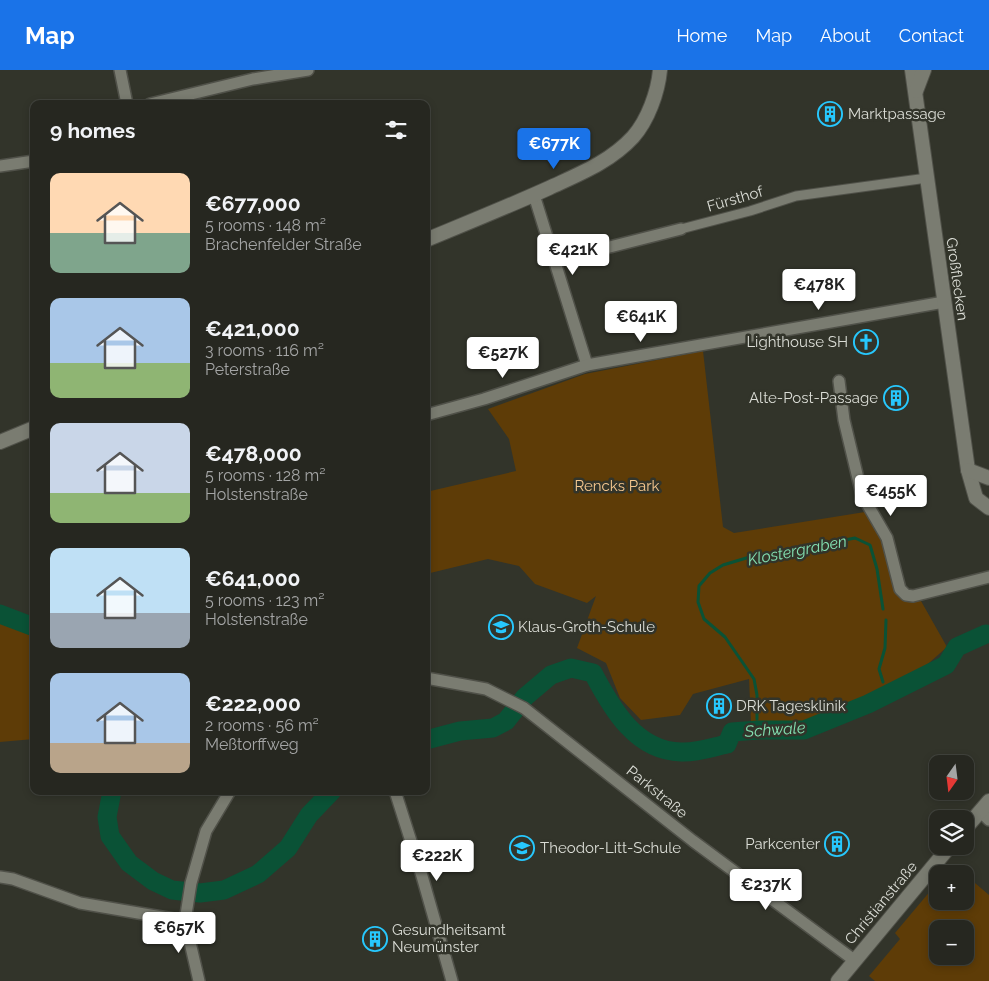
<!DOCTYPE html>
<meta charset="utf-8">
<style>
:root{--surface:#262720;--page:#32332d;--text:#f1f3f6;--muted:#a4a5a5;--line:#42443e;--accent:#1a73e8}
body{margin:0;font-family:Raleway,sans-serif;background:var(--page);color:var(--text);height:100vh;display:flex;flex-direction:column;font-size:19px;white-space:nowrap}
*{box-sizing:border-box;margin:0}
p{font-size:16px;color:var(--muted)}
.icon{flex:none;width:28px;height:28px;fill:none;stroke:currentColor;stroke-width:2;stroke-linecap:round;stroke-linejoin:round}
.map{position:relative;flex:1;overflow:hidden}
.sheet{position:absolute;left:30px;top:30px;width:400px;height:695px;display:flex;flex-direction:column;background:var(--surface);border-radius:10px;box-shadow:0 2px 8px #0003,0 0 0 1px var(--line)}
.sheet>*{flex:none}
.needle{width:32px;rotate:194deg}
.tools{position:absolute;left:929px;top:685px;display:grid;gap:10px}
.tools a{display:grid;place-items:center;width:45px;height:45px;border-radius:10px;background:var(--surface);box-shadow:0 2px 8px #0003,0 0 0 1px var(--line);font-size:25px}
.price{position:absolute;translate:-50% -42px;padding:0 11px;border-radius:5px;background:#fff;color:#222;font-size:16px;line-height:32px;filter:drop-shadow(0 1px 2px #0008)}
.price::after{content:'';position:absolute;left:50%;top:30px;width:15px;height:11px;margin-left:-8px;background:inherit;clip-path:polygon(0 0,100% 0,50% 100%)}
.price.on{background:var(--accent);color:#fff}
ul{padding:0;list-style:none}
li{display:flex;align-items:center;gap:15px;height:125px;padding:0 20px}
li span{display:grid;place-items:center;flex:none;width:140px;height:100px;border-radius:10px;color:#555}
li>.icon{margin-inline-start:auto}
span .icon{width:60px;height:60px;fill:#fffc;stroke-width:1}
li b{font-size:21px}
h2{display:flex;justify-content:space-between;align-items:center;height:60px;padding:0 20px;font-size:21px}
header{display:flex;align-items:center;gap:30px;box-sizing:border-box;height:70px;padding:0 25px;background:var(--accent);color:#fff}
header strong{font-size:24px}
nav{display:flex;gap:28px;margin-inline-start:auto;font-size:18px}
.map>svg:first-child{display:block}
.green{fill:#5e3c07;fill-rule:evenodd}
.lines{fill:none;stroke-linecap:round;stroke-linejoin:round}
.stream{stroke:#0a5236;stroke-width:3}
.river{stroke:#0a5236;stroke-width:19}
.pedestrian-casing{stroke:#505149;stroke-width:11}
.minor-casing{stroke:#505149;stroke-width:14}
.tertiary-casing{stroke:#505149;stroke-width:16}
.pedestrian{stroke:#7a7c71;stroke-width:9}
.minor{stroke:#7a7c71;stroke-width:11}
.tertiary{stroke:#7a7c71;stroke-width:14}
.labels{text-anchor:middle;stroke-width:5;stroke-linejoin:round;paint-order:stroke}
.poi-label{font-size:15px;fill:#dbddd6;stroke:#32342a;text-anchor:start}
.street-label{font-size:15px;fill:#dbddd6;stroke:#32342a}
.park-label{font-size:15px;fill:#f6c88f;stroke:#32342a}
.water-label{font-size:16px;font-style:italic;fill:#84e1b2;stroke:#32342a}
</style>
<header>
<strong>Map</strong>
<nav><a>Home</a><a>Map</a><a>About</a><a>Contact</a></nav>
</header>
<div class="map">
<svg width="989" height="911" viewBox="0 0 989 911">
<rect width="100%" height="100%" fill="#32342a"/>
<g class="green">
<polygon points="703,281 723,457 734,463 865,442 885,472 897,523 902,530 921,531 947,577 921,600 867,631 801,654 751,652 749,609 693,624 680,645 641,650 620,628 606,593 577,578 596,526 587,533 535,514 519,496 488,489 426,504 426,422 516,401 509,369 488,339 585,304"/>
<polygon points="0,540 34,554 34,669 0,672"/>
<path d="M 954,795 L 989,825 L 989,911 L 875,911 L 869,906 L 900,869 L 895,863 L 937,813 L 938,831 L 965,831 L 965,804 L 946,804 ZM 938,859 L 965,859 L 965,886 L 938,886 Z"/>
</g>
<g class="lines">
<g class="stream">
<polyline points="883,612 879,599 885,578 886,550"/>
<polyline points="757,649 757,625 754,609 725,567 704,549 698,532 699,516 710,503 723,495 753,486 785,482 855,468 870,475 877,499 883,539"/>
</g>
<g class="river">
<polyline points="0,544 34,557"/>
<path d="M 426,670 L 460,661 L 493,658 L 506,651 L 525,627 L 551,605 L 571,598 L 593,603 C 612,639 636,681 681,682 C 696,683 713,677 727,674 L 732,662 L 758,660 L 804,660 L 868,634 L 946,595 L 957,577 L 986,564"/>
<polyline points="112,721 107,747 110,766 129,793 153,811 172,820 200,823 224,820 258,804 288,778 309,745 332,721"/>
</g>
<defs>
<polyline id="pedestrian" points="681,159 750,141 796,126 927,108"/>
<g id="minor">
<polyline points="120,0 127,34"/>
<polyline points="150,34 253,9 308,0"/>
<polyline points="0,96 34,91"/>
<polyline points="534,125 587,295"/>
<polyline points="554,191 681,159"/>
<polyline points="839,311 844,350 862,425 887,468 900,519 906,525 913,526 989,507"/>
<polyline points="426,345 484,329 587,295 944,232"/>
<polyline points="426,608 486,619 524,638 693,771 854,890"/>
<polyline points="395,721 422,806 452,911"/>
<polyline points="980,741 989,750"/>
<polyline points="0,807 13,809 80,833 185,851"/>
<polyline points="199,911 185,851 191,813 206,761 230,721"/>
</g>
<g id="tertiary">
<polyline points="912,0 968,400 976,428 989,438"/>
<polyline points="916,21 924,0"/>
<path d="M 426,170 C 467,153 509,136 549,118 C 579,104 610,92 633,67 C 648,50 658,22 660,0"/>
<polyline points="0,372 34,358"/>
<polyline points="968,400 989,408"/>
<polyline points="965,759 989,731"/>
<polyline points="838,911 950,776"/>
</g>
</defs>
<use href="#pedestrian" class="pedestrian-casing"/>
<use href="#minor" class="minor-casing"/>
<use href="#tertiary" class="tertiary-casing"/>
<use href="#pedestrian" class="pedestrian"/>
<use href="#minor" class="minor"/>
<use href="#tertiary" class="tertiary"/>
</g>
<defs>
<symbol id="building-ring" viewBox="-11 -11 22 22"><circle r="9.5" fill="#32342a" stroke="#27c8fe" stroke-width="1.5"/><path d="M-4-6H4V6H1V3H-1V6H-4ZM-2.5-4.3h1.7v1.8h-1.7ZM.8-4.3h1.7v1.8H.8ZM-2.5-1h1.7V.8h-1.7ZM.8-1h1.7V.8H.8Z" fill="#27c8fe"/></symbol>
<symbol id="church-ring" viewBox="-11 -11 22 22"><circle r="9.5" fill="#32342a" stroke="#27c8fe" stroke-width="1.5"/><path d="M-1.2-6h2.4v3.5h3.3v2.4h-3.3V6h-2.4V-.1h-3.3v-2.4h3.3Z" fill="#27c8fe"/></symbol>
<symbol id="school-ring" viewBox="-11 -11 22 22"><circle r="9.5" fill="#32342a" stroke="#27c8fe" stroke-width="1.5"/><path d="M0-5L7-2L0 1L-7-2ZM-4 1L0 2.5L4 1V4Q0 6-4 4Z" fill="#27c8fe"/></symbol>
</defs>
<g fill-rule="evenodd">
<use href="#building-ring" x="816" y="30" width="28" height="28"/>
<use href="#church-ring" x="852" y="258" width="28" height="28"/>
<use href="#building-ring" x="882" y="314" width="28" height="28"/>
<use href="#school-ring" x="487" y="543" width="28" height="28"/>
<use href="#building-ring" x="705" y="622" width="28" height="28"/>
<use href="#building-ring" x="823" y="760" width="28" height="28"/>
<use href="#school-ring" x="508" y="764" width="28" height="28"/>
<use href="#building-ring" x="361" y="855" width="28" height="28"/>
</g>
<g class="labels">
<g class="poi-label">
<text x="848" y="49">Marktpassage</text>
<text x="848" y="277" text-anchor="end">Lighthouse SH</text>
<text x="878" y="333" text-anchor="end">Alte-Post-Passage</text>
<text x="518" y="562">Klaus-Groth-Schule</text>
<text x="736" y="641">DRK Tagesklinik</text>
<text x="820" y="779" text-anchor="end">Parkcenter</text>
<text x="540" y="783">Theodor-Litt-Schule</text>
<text x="392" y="865">Gesundheitsamt<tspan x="392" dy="17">Neumünster</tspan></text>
</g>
<g class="street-label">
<text transform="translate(735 129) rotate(-16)" y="5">Fürsthof</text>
<text transform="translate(957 209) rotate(82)" y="5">Großflecken</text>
<text transform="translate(657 722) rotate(39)" y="5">Parkstraße</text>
<text transform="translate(881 833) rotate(-50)" y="5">Christianstraße</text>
</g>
<g class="park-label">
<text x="617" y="421">Rencks Park</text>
</g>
<g class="water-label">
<text transform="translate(797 480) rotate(-11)" y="6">Klostergraben</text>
<text transform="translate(775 659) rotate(-4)" y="6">Schwale</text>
</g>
</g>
</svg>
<div class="tools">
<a><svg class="needle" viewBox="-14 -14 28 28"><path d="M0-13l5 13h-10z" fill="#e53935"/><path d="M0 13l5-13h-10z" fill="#a4a5a5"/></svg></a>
<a><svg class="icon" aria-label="layers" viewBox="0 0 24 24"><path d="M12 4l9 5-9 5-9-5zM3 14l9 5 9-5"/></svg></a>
<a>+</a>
<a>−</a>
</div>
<b class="price on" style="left:554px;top:100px">€677K</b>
<b class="price" style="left:573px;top:206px">€421K</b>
<b class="price" style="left:819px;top:241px">€478K</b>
<b class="price" style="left:641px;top:273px">€641K</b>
<b class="price" style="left:503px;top:309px">€527K</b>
<b class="price" style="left:891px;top:447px">€455K</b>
<b class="price" style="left:437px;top:812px">€222K</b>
<b class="price" style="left:766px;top:841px">€237K</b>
<b class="price" style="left:179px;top:884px">€657K</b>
<section class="sheet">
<h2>9 homes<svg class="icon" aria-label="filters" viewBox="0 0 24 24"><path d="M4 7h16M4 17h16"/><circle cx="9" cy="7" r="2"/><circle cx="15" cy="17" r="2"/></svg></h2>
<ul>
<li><span style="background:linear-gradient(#ffd9b3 60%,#7fa58c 0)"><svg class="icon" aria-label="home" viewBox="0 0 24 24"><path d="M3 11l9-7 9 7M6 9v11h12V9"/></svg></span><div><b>€677,000</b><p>5 rooms · 148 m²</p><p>Brachenfelder Straße</p></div></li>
<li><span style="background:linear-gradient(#a9c7e8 65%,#8fb573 0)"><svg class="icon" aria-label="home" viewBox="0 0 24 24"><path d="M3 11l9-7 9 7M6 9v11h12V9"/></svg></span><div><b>€421,000</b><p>3 rooms · 116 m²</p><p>Peterstraße</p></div></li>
<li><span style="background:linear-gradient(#c9d6e8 70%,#8fb573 0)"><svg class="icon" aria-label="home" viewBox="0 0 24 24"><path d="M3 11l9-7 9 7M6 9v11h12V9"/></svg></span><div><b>€478,000</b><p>5 rooms · 128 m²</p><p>Holstenstraße</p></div></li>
<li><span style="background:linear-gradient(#bfe0f5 65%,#9aa5b1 0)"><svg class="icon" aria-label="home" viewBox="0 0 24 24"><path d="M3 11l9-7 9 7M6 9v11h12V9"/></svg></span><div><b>€641,000</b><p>5 rooms · 123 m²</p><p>Holstenstraße</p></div></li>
<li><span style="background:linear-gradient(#a9c7e8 70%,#b9a48a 0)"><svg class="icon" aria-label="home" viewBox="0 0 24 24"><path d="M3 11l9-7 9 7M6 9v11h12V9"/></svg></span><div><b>€222,000</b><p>2 rooms · 56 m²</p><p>Meßtorffweg</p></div></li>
</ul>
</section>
</div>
